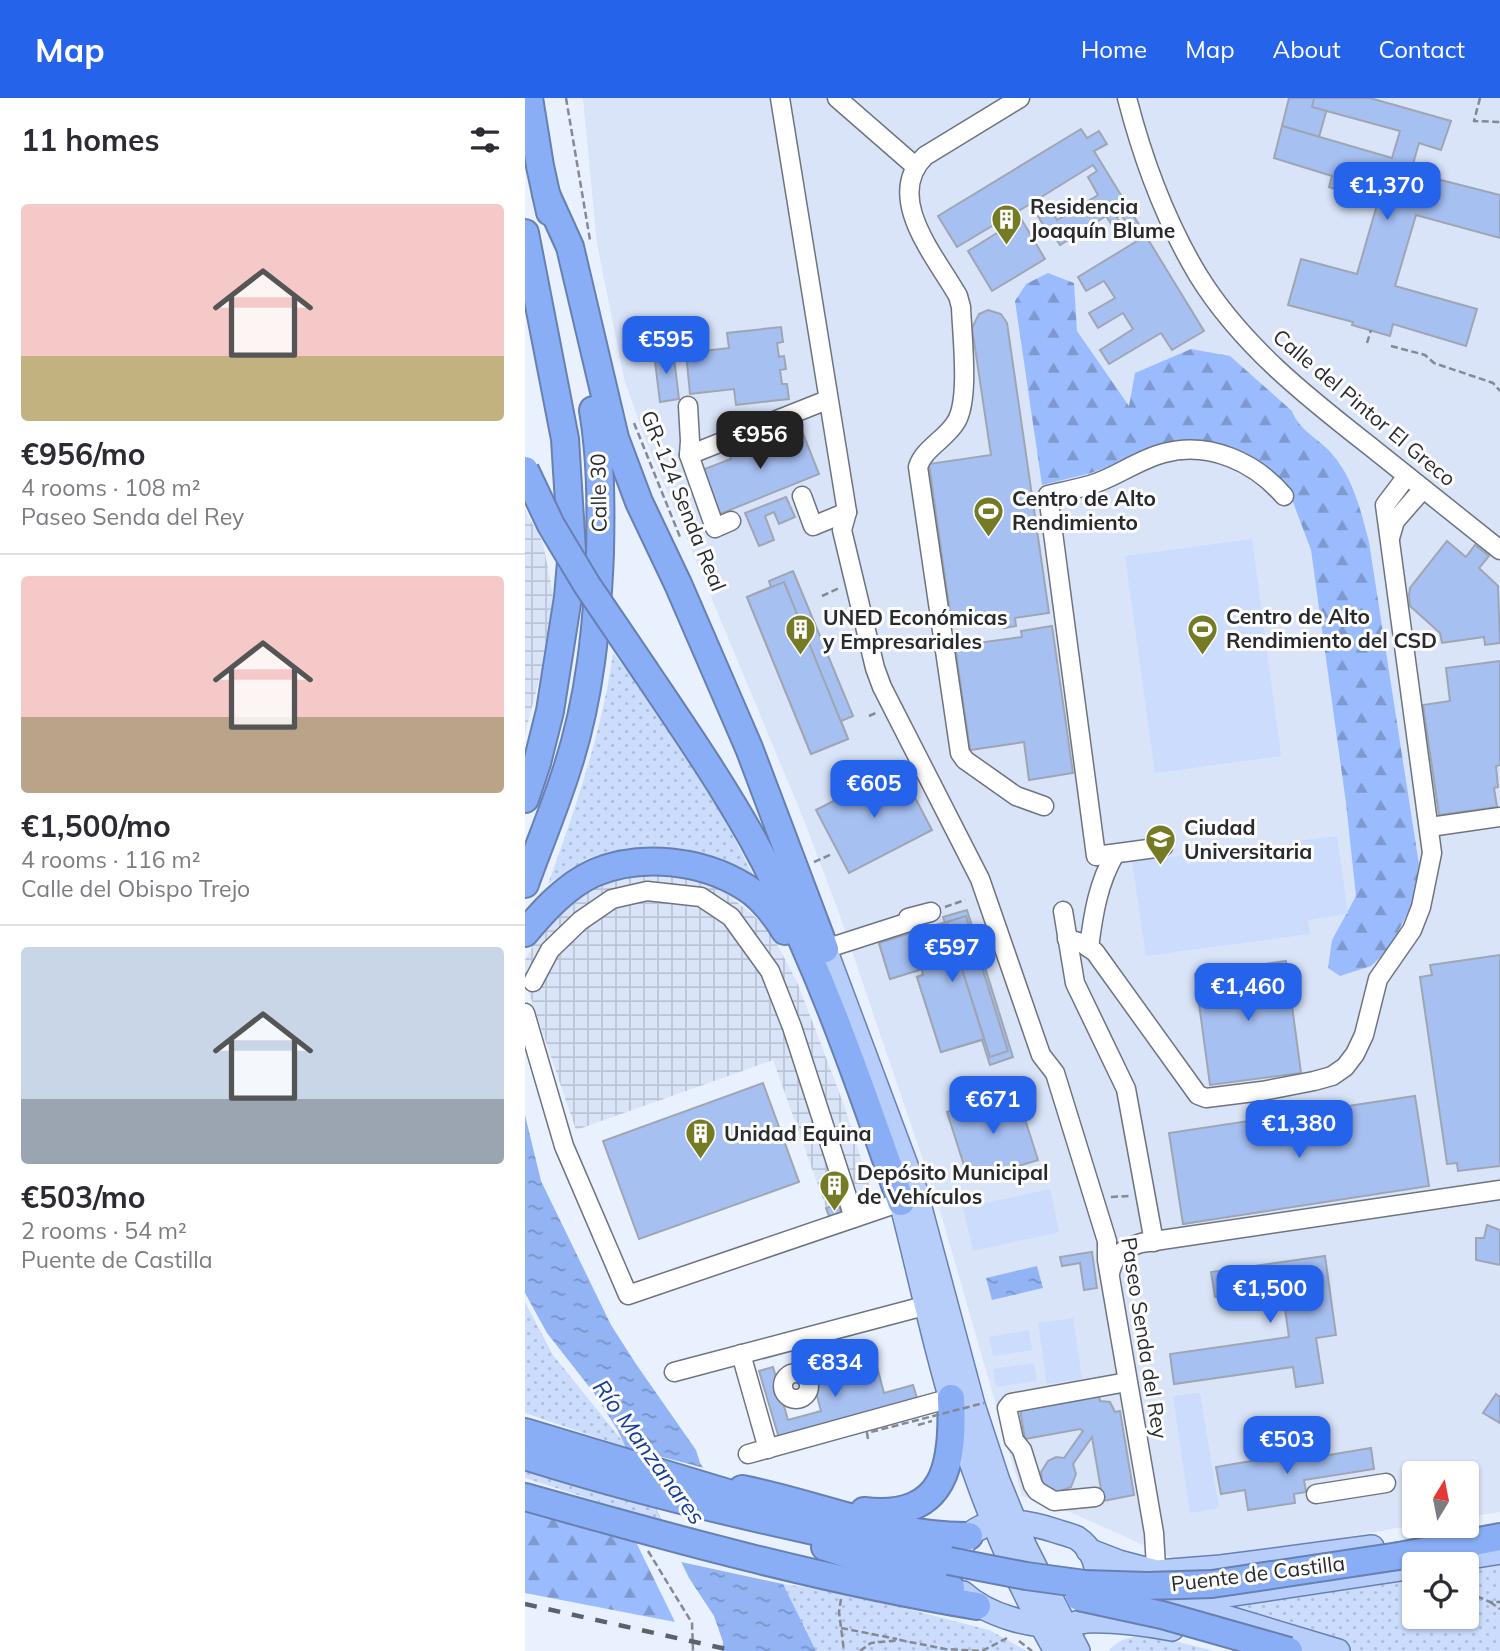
<!DOCTYPE html>
<meta charset="utf-8">
<style>
:root{--surface:#fff;--page:#f7f7f7;--text:#2b2b33;--muted:#7c7c81;--line:#e1e1e2;--accent:#2563eb}
body{margin:0;font-family:Mulish,sans-serif;background:var(--page);color:var(--text);height:100vh;display:flex;flex-direction:column;font-size:26px;white-space:nowrap}
*{box-sizing:border-box;margin:0}
p{font-size:23px;color:var(--muted)}
.icon{flex:none;width:38px;height:38px;fill:none;stroke:currentColor;stroke-width:2;stroke-linecap:round;stroke-linejoin:round}
.map{position:relative;flex:1;overflow:hidden}
.details{display:flex;flex-direction:column;background:var(--surface);width:525px}
.details>*{flex:none}
.needle{width:46px;rotate:10deg}
.buttons{position:absolute;left:877px;top:1363px;display:grid;gap:14px}
.buttons a{display:grid;place-items:center;width:77px;height:77px;border-radius:7px;background:var(--surface);box-shadow:0 2px 5px #0004;font-size:35px}
.price{position:absolute;translate:-50% -60px;padding:0 16px;border-radius:14px;background:var(--accent);color:#fff;font-size:23px;line-height:46px;filter:drop-shadow(0 2px 4px #0008)}
.price::after{content:'';position:absolute;left:50%;top:42px;width:21px;height:16px;margin-left:-10px;background:inherit;clip-path:polygon(0 0,100% 0,50% 100%)}
.price.on{background:#222;color:#fff}
ul{padding:0;list-style:none}
li{display:grid;align-content:center;gap:14px;height:371px;padding:0 21px}
li+li{border-top:2px solid var(--line)}
li span{display:grid;place-items:center;height:217px;border-radius:7px;color:#555}
li>.icon{margin-inline-start:auto}
span .icon{width:126px;height:126px;fill:#fffc;stroke-width:1}
li b{font-size:30px}
h2{display:flex;justify-content:space-between;align-items:center;height:84px;padding:0 21px;font-size:30px}
header{display:flex;align-items:center;gap:42px;box-sizing:border-box;height:98px;padding:0 35px;background:var(--accent);color:#fff}
header strong{font-size:33px}
nav{display:flex;gap:38px;margin-inline-start:auto;font-size:24px}
main{display:flex;flex:1;min-height:0}
.map>svg:first-child{display:block}
.built{fill:#d9e4f9}
.industrial{fill:url(#industrial-grid)}
.grass{fill:url(#grass-dots)}
.forest{fill:url(#forest-firs)}
.garden{fill:#cbdcfd}
.water{fill:url(#water-ripples)}
.pier{fill:#e9f1ff}
.building{fill:#a7c0f2;stroke:#9fa6b3;stroke-width:2}
.lines{fill:none;stroke-linecap:round;stroke-linejoin:round}
.minor-casing{stroke:#6d7480;stroke-width:21}
.major-casing{stroke:#6780b1;stroke-width:26}
.highway-casing{stroke:#6780b1;stroke-width:30}
.path{stroke:#848993;stroke-width:2.5;stroke-dasharray:7 3.5;stroke-linecap:butt}
.minor{stroke:#fff;stroke-width:18}
.major{stroke:#b8cefa;stroke-width:23}
.highway{stroke:#89aef6;stroke-width:26}
.rail{stroke:#5d6169;stroke-width:4.5;stroke-dasharray:12 12;stroke-linecap:butt}
.highway-bridge-casing{stroke:#6780b1;stroke-width:30;stroke-linecap:butt}
.path-bridge{stroke:#848993;stroke-width:2.5;stroke-dasharray:7 3.5;stroke-linecap:butt}
.highway-bridge{stroke:#89aef6;stroke-width:26}
.labels{text-anchor:middle;stroke-width:6;stroke-linejoin:round;paint-order:stroke}
.poi-label{font-size:21px;font-weight:bold;fill:#282a30;stroke:#fdfdfd;text-anchor:start}
.street-label{font-size:21px;fill:#282a30;stroke:#fdfdfd}
.water-label{font-size:23px;font-style:italic;fill:#133b96;stroke:#fdfdfd}
</style>
<header>
<strong>Map</strong>
<nav><a>Home</a><a>Map</a><a>About</a><a>Contact</a></nav>
</header>
<main>
<section class="details">
<h2>11 homes<svg class="icon" aria-label="filters" viewBox="0 0 24 24"><path d="M4 7h16M4 17h16"/><circle cx="9" cy="7" r="2"/><circle cx="15" cy="17" r="2"/></svg></h2>
<ul>
<li><span style="background:linear-gradient(#f6c9c9 70%,#c2b280 0)"><svg class="icon" aria-label="home" viewBox="0 0 24 24"><path d="M3 11l9-7 9 7M6 9v11h12V9"/></svg></span><div><b>€956/mo</b><p>4 rooms · 108 m²</p><p>Paseo Senda del Rey</p></div></li>
<li><span style="background:linear-gradient(#f6c9c9 65%,#b9a48a 0)"><svg class="icon" aria-label="home" viewBox="0 0 24 24"><path d="M3 11l9-7 9 7M6 9v11h12V9"/></svg></span><div><b>€1,500/mo</b><p>4 rooms · 116 m²</p><p>Calle del Obispo Trejo</p></div></li>
<li><span style="background:linear-gradient(#c9d6e8 70%,#9aa5b1 0)"><svg class="icon" aria-label="home" viewBox="0 0 24 24"><path d="M3 11l9-7 9 7M6 9v11h12V9"/></svg></span><div><b>€503/mo</b><p>2 rooms · 54 m²</p><p>Puente de Castilla</p></div></li>
</ul>
</section>
<div class="map">
<svg width="975" height="1553" viewBox="0 0 975 1553">
<defs>
<pattern id="industrial-grid" width="8" height="8" patternUnits="userSpaceOnUse" patternTransform="scale(1.75)"><rect width="8" height="8" fill="#d9e4f9"/><path d="M0 4h8M4 0v8" fill="none" stroke="#bac4d6"/></pattern>
<pattern id="grass-dots" width="8" height="8" patternUnits="userSpaceOnUse" patternTransform="scale(1.75)"><rect width="8" height="8" fill="#cbdcfd"/><path d="M2 2h.1M6 6h.1" fill="none" stroke="#aebdd9" stroke-width="1.8" stroke-linecap="round"/></pattern>
<pattern id="forest-firs" width="22" height="20" patternUnits="userSpaceOnUse" patternTransform="scale(1.75)"><rect width="22" height="20" fill="#9abcfe"/><path d="M5 1l3.5 6h-7zM16 11l3.5 6h-7z" fill="#7e99ce"/></pattern>
<pattern id="water-ripples" width="26" height="14" patternUnits="userSpaceOnUse" patternTransform="scale(1.75)"><rect width="26" height="14" fill="#92b3f4"/><path d="M2 4q2-2 4 0t4 0M15 11q2-2 4 0t4 0" fill="none" stroke="#7792c6"/></pattern>
</defs>
<rect width="100%" height="100%" fill="#e9f1ff"/>
<polygon class="built" points="58,0 975,0 975,1414 942,1419 942,1376 889,1376 889,1427 675,1465 652,1462 538,1411 497,1398 414,1109 315,818 278,720 117,333 99,280 72,146"/>
<g class="industrial">
<polygon points="0,412 18,445 28,497 16,574 0,636"/>
<polygon points="147,776 178,783 198,793 227,816 242,831 251,844 272,884 294,941 320,1010 350,1105 305,1121 248,962 51,1032 0,883 0,862 14,837 31,819 56,799 82,784 107,778"/>
</g>
<g class="grass">
<path d="M 88,555 L 135,613 L 199,720 L 231,783 L 165,754 L 118,752 L 63,760 L 23,786 C 50,712 77,634 88,555 Z"/>
<polygon points="0,1204 28,1257 103,1350 0,1315"/>
<polygon points="0,1364 129,1408 137,1424 0,1380"/>
<polygon points="975,1458 975,1553 707,1553 707,1499 889,1471 889,1519 942,1519 942,1466"/>
<polygon points="258,1486 317,1494 464,1532 502,1553 291,1553"/>
<path d="M 628,1537 L 688,1553 L 584,1553 C 594,1539 611,1538 628,1537 Z"/>
</g>
<g class="forest">
<path d="M 523,175 L 549,185 L 552,233 L 604,308 L 610,275 L 666,251 L 705,258 L 767,313 C 774,333 795,341 808,357 C 829,382 836,414 844,444 L 897,786 L 865,850 L 846,868 L 815,878 L 803,870 L 807,842 L 831,798 L 821,705 L 786,452 L 768,404 L 733,366 L 684,346 L 603,361 L 566,375 L 517,387 L 490,203 L 501,186 Z"/>
<polygon points="0,1408 109,1440 150,1524 0,1495"/>
</g>
<g class="garden">
<polygon points="727,441 756,658 630,675 600,458"/>
<polygon points="812,738 823,816 783,822 785,836 621,858 607,764 660,757 661,766 772,751 772,743"/>
<polygon points="525,1091 534,1134 448,1153 438,1110"/>
<polygon points="548,1220 557,1281 522,1286 513,1225"/>
<polygon points="504,1232 507,1252 468,1258 464,1239"/>
<polygon points="509,1265 512,1283 471,1289 468,1271"/>
<polygon points="675,1295 694,1410 665,1415 648,1298"/>
</g>
<g class="water">
<polygon points="0,1017 16,1083 86,1227 111,1266 171,1352 175,1365 258,1486 291,1553 197,1553 198,1544 189,1518 164,1480 92,1331 69,1295 22,1235 0,1195"/>
<polygon points="512,1168 518,1190 467,1202 461,1180"/>
</g>
<polygon class="pier" points="103,1350 183,1371 258,1486 156,1464"/>
<g class="building">
<polygon points="764,0 805,0 794,39 757,28"/>
<polygon points="789,0 845,0 926,23 916,52 894,45 888,66 903,71 900,78 975,97 975,140 891,117 870,188 952,211 941,248 868,226 865,238 827,227 828,224 763,207 776,161 832,176 856,93 823,83 819,94 804,89 807,78 749,60 757,28 867,60 875,33 787,9"/>
<polygon points="556,31 562,40 574,33 582,46 569,53 679,233 647,252 636,235 584,266 575,252 608,231 598,215 573,230 564,215 590,200 579,183 561,193 553,179 612,143 596,116 592,119 594,123 587,127 581,118 535,147 528,136 525,138 513,118 525,110 532,122 573,97 563,79 572,73 568,67 492,114 520,161 467,193 443,153 488,125 484,118 432,149 413,118"/>
<polygon points="463,212 476,216 482,225 524,515 490,520 491,528 479,530 477,515 426,522 404,366 466,357 447,230 454,216"/>
<polygon points="256,229 258,244 252,245 254,259 259,258 261,271 255,272 257,286 262,286 264,301 211,307 209,291 165,296 161,255 204,250 202,235"/>
<polygon points="148,252 154,301 135,304 129,255"/>
<polygon points="277,333 294,376 195,416 177,372 206,361 203,354 246,337 249,344"/>
<polygon points="261,399 270,419 254,426 249,414 240,418 249,442 234,448 220,415"/>
<polygon points="922,443 941,459 950,447 964,458 954,470 973,488 975,545 960,547 959,539 917,545 915,535 885,508 884,497 885,490"/>
<polygon points="268,473 328,618 316,623 323,641 286,656 222,499 246,489 244,483"/>
<polygon points="259,484 323,641 286,656 222,499"/>
<polygon points="527,528 548,675 504,682 499,644 445,652 430,548 497,539 496,533"/>
<polygon points="975,563 975,667 971,668 973,689 969,690 972,709 914,717 898,607 925,603 921,570"/>
<polygon points="374,669 407,732 324,775 291,712"/>
<polygon points="442,812 488,959 465,967 457,942 416,954 392,879 398,877 397,871 365,881 354,845 420,825 418,819"/>
<polygon points="441,818 483,953 465,959 422,824"/>
<polygon points="422,824 459,941 416,954 392,879 398,877 397,871 423,863 411,827"/>
<polygon points="411,827 423,863 365,881 354,845"/>
<polygon points="975,857 975,1068 933,1073 932,1065 922,1066 895,879 907,877 905,867"/>
<polygon points="761,863 776,975 685,987 670,876"/>
<polygon points="238,985 274,1084 114,1141 78,1043"/>
<polygon points="491,993 513,1062 444,1083 422,1014"/>
<polygon points="890,998 904,1088 658,1126 644,1035"/>
<polygon points="313,1106 317,1117 305,1121 301,1110"/>
<polygon points="962,1127 975,1132 975,1167 951,1162 951,1140 959,1140"/>
<polygon points="567,1154 572,1190 559,1192 555,1165 537,1168 535,1159"/>
<polygon points="800,1158 811,1237 791,1240 798,1285 771,1289 768,1269 649,1286 645,1256 764,1239 757,1190 690,1199 686,1174"/>
<polygon points="351,1265 359,1295 388,1287 392,1300 254,1340 234,1273 248,1269 263,1322 296,1313 288,1283"/>
<polygon points="971,1296 975,1299 975,1325 958,1315"/>
<polygon points="574,1298 575,1303 585,1304 590,1314 595,1313 609,1397 578,1403 567,1339 548,1366 551,1376 546,1389 533,1394 533,1397 512,1387 517,1382 516,1374 523,1363 531,1359 539,1360 558,1333 555,1331 500,1341 495,1312"/>
<polygon points="846,1350 849,1371 779,1382 781,1394 769,1396 770,1405 723,1412 720,1392 696,1396 691,1369 744,1360 745,1364 786,1357 786,1360"/>
</g>
<g class="lines">
<defs>
<g id="minor">
<polyline points="255,0 322,414 317,432 350,570 357,589 455,781 516,957 530,975 582,1143 582,1162 629,1435 632,1486"/>
<polyline points="312,0 390,68"/>
<path d="M 495,0 L 400,58 C 358,99 411,159 433,198 L 436,209 C 437,238 445,302 431,324 C 421,341 398,351 393,369 L 435,655 L 440,662 L 491,698 L 519,708"/>
<path d="M 602,0 C 618,62 640,122 673,177 C 716,247 782,299 846,349 C 889,383 932,418 975,452"/>
<polyline points="163,308 165,343 164,357 190,430 206,423"/>
<polyline points="164,357 302,302"/>
<polyline points="277,398 288,428 322,414"/>
<polyline points="865,440 870,423 898,391"/>
<polyline points="905,729 975,719"/>
<path d="M 638,749 L 571,758 L 523,397 C 536,394 551,391 565,387 C 590,380 612,362 639,355 C 684,343 730,364 759,398"/>
<polyline points="538,813 550,885 601,991 629,1144"/>
<polyline points="542,841 557,845 570,854 673,997 681,1000 737,993 789,983 807,978 820,969 830,956 839,937 853,881 887,832 896,809 907,755 860,407 882,378"/>
<path d="M 564,850 C 568,817 573,785 590,756"/>
<polyline points="300,851 384,824 383,820 406,814"/>
<polyline points="8,884 25,852 55,823 87,801 122,793 176,799 206,819 245,873 267,929 329,1120"/>
<polyline points="0,915 39,1048 103,1197 376,1104"/>
<path d="M 585,1175 C 590,1155 598,1151 616,1145 L 975,1092"/>
<polyline points="216,1256 243,1351"/>
<polyline points="149,1274 403,1207"/>
<circle cx="271" cy="1288" r="13"/>
<polyline points="223,1356 426,1300"/>
<polyline points="791,1396 861,1385"/>
<polyline points="570,1399 529,1403 512,1393 508,1387 497,1352 489,1342 482,1310 486,1305 602,1284"/>
</g>
<g id="major">
<polyline points="300,851 390,1091 448,1307 473,1383 500,1449 553,1553"/>
<path d="M 376,1104 C 393,1169 407,1237 426,1301 C 452,1389 485,1474 531,1553"/>
<polyline points="563,1452 594,1464 632,1474 696,1469 847,1449"/>
<path d="M 435,1453 C 449,1413 501,1423 531,1433 C 537,1435 546,1437 552,1440 C 580,1459 575,1499 559,1523"/>
<polyline points="902,1466 975,1454"/>
<path d="M 438,1495 C 463,1518 506,1529 539,1528 C 547,1527 553,1524 561,1523 C 588,1522 620,1526 647,1531"/>
<polyline points="665,1500 697,1518 813,1553"/>
<polyline points="625,1515 696,1498 889,1469"/>
</g>
<g id="highway">
<polyline points="4,0 15,68 25,114"/>
<polyline points="21,96 45,149 90,340 114,404 153,486 224,650 300,851"/>
<polyline points="0,135 40,341 47,452 43,499 25,613 12,665 0,701"/>
<path d="M 121,574 C 158,629 195,683 227,740 C 290,855 333,981 376,1104"/>
<path d="M 0,786 C 14,747 30,709 42,671 C 65,601 72,528 75,455 C 76,407 76,360 68,312"/>
<path d="M 0,835 C 19,812 41,788 69,775 C 116,755 177,762 220,789 C 237,799 250,817 260,833"/>
<polyline points="0,1334 233,1404"/>
<path d="M 0,1358 C 95,1388 192,1412 289,1433 C 334,1443 380,1451 424,1463"/>
<path d="M 217,1391 C 293,1406 366,1439 444,1438"/>
<path d="M 0,1399 C 149,1441 298,1482 452,1508"/>
<path d="M 339,1413 C 422,1422 429,1365 426,1300"/>
<polyline points="300,1449 426,1490"/>
<polyline points="874,1458 975,1439"/>
</g>
</defs>
<use href="#minor" class="minor-casing"/>
<use href="#major" class="major-casing"/>
<use href="#highway" class="highway-casing"/>
<g class="path">
<polyline points="41,0 65,142"/>
<polyline points="955,0 949,23 975,24"/>
<polyline points="842,245 846,232"/>
<polyline points="866,248 900,257 909,265 968,285 975,293"/>
<polyline points="109,325 155,439"/>
<polyline points="297,498 314,490"/>
<polyline points="344,618 353,614"/>
<polyline points="289,764 307,756"/>
<polyline points="420,809 440,802"/>
<polyline points="586,1099 604,1098"/>
<polyline points="393,1327 407,1323"/>
<polyline points="123,1453 167,1525 168,1553"/>
<polyline points="942,1494 965,1504 975,1504"/>
<polyline points="316,1501 314,1514 319,1553"/>
<polyline points="965,1504 975,1511"/>
<polyline points="316,1530 372,1541"/>
<polyline points="494,1543 507,1553"/>
<polyline points="335,1553 346,1545 375,1542 420,1551 457,1553 482,1540"/>
</g>
<use href="#minor" class="minor"/>
<use href="#major" class="major"/>
<use href="#highway" class="highway"/>
<polyline class="rail" points="0,1506 210,1553"/>
<defs>
<g id="highway-bridge">
<polyline points="0,372 26,427 62,487 121,574"/>
<polyline points="424,1463 501,1478 560,1486 622,1488 687,1486 874,1458"/>
<polyline points="554,1499 637,1517 764,1553"/>
</g>
</defs>
<use href="#highway-bridge" class="highway-bridge-casing"/>
<polyline class="path-bridge" points="343,1341 342,1335 459,1305"/>
<use href="#highway-bridge" class="highway-bridge"/>
</g>
<defs>
<symbol id="building-pin" viewBox="-11 -11 22 30"><path d="M0 17L-7.5 6A9.5 9.5 0 1 1 7.5 6Z" fill="#757b25" stroke="#fdfdfd"/><path d="M-4-6H4V6H1V3H-1V6H-4ZM-2.5-4.3h1.7v1.8h-1.7ZM.8-4.3h1.7v1.8H.8ZM-2.5-1h1.7V.8h-1.7ZM.8-1h1.7V.8H.8Z" fill="#fff"/></symbol>
<symbol id="stadium-pin" viewBox="-11 -11 22 30"><path d="M0 17L-7.5 6A9.5 9.5 0 1 1 7.5 6Z" fill="#757b25" stroke="#fdfdfd"/><path d="M0-5a6.5 5 0 1 0 0 10a6.5 5 0 1 0 0-10ZM-3.5-1.8h7v3.6h-7Z" fill="#fff"/></symbol>
<symbol id="university-pin" viewBox="-11 -11 22 30"><path d="M0 17L-7.5 6A9.5 9.5 0 1 1 7.5 6Z" fill="#757b25" stroke="#fdfdfd"/><path d="M0-5L7-2L0 1L-7-2ZM-4 1L0 2.5L4 1V4Q0 6-4 4Z" fill="#fff"/></symbol>
</defs>
<g fill-rule="evenodd">
<use href="#building-pin" x="464" y="104" width="35" height="47"/>
<use href="#stadium-pin" x="446" y="396" width="35" height="47"/>
<use href="#stadium-pin" x="660" y="514" width="35" height="47"/>
<use href="#building-pin" x="258" y="514" width="35" height="47"/>
<use href="#university-pin" x="618" y="724" width="35" height="47"/>
<use href="#building-pin" x="158" y="1018" width="35" height="47"/>
<use href="#building-pin" x="292" y="1070" width="35" height="47"/>
</g>
<g class="labels">
<g class="poi-label">
<text x="505" y="116">Residencia<tspan x="505" dy="24">Joaquín Blume</tspan></text>
<text x="487" y="408">Centro de Alto<tspan x="487" dy="24">Rendimiento</tspan></text>
<text x="701" y="526">Centro de Alto<tspan x="701" dy="24">Rendimiento del CSD</tspan></text>
<text x="298" y="527">UNED Económicas<tspan x="298" dy="24">y Empresariales</tspan></text>
<text x="659" y="737">Ciudad<tspan x="659" dy="24">Universitaria</tspan></text>
<text x="199" y="1043">Unidad Equina</text>
<text x="332" y="1082">Depósito Municipal<tspan x="332" dy="24">de Vehículos</tspan></text>
</g>
<g class="street-label">
<text transform="translate(839 310) rotate(40)" y="7">Calle del Pintor El Greco</text>
<text transform="translate(74 395) rotate(-91)" y="7">Calle 30</text>
<text transform="translate(158 403) rotate(68)" y="7">GR-124 Senda Real</text>
<text transform="translate(619 1240) rotate(81)" y="7">Paseo Senda del Rey</text>
<text transform="translate(733 1476) rotate(-7)" y="7">Puente de Castilla</text>
</g>
<g class="water-label">
<text transform="translate(124 1354) rotate(54)" y="8">Río Manzanares</text>
</g>
</g>
</svg>
<div class="buttons">
<a><svg class="needle" viewBox="-14 -14 28 28"><path d="M0-13l5 13h-10z" fill="#e53935"/><path d="M0 13l5-13h-10z" fill="#7c7c81"/></svg></a>
<a><svg class="icon" aria-label="locate" viewBox="0 0 24 24"><circle cx="12" cy="12" r="6"/><path d="M12 2v4M12 18v4M2 12h4M18 12h4"/></svg></a>
</div>
<b class="price" style="left:862px;top:124px">€1,370</b>
<b class="price" style="left:141px;top:278px">€595</b>
<b class="price on" style="left:235px;top:373px">€956</b>
<b class="price" style="left:349px;top:722px">€605</b>
<b class="price" style="left:427px;top:886px">€597</b>
<b class="price" style="left:723px;top:925px">€1,460</b>
<b class="price" style="left:468px;top:1038px">€671</b>
<b class="price" style="left:774px;top:1062px">€1,380</b>
<b class="price" style="left:745px;top:1227px">€1,500</b>
<b class="price" style="left:310px;top:1301px">€834</b>
<b class="price" style="left:762px;top:1378px">€503</b>
</div>
</main>
